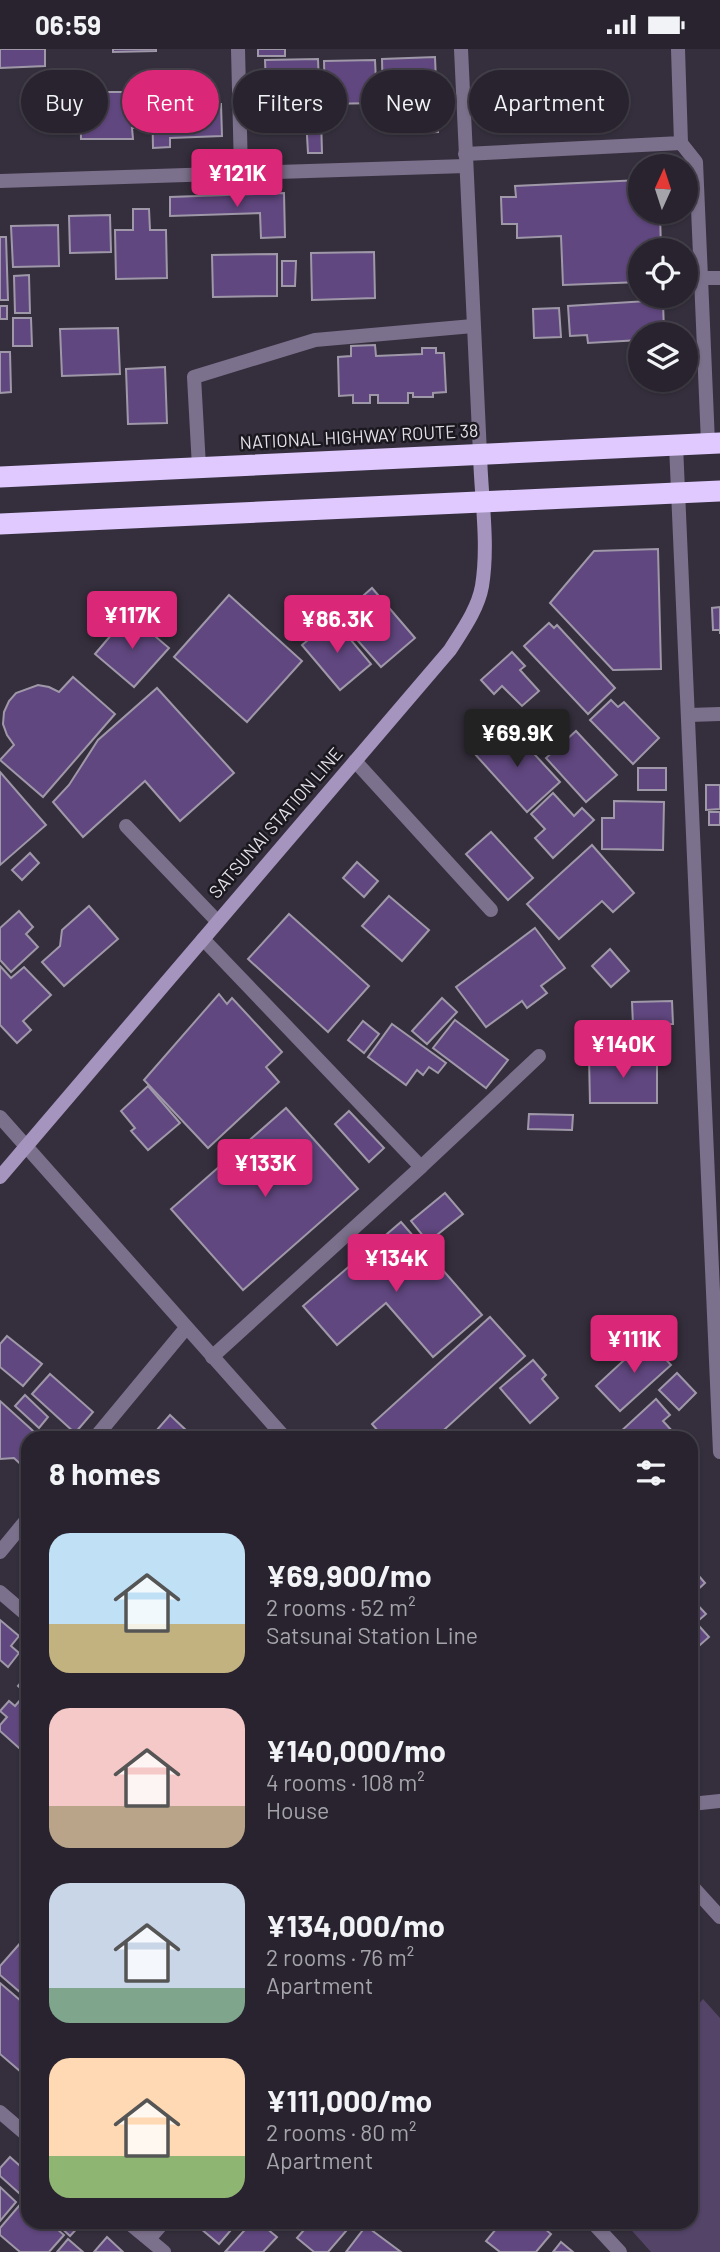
<!DOCTYPE html>
<meta charset="utf-8">
<style>
:root{--surface:#28232e;--page:#342f3a;--text:#f1f3f6;--muted:#a5a4aa;--line:#44404a;--accent:#db2777}
body{margin:0;font-family:Barlow,sans-serif;background:var(--page);color:var(--text);height:100vh;display:flex;flex-direction:column;font-size:26px;white-space:nowrap}
*{box-sizing:border-box;margin:0}
p{font-size:23px;color:var(--muted)}
.icon{flex:none;width:38px;height:38px;fill:none;stroke:currentColor;stroke-width:2;stroke-linecap:round;stroke-linejoin:round}
.map{position:relative;flex:1;overflow:hidden}
.panel{position:absolute;left:21px;top:1382px;width:677px;height:798px;display:flex;flex-direction:column;background:var(--surface);border-radius:21px;box-shadow:0 2px 5px #0004,0 0 0 2px var(--line)}
.panel>*{flex:none}
.banner{position:absolute;left:21px;top:21px;width:679px;height:63px;display:flex;gap:14px}
.needle{width:46px;rotate:3deg}
.buttons{position:absolute;left:628px;top:105px;display:grid;gap:14px}
.buttons a{display:grid;place-items:center;width:70px;height:70px;border-radius:50%;background:var(--surface);box-shadow:0 2px 5px #0004,0 0 0 2px var(--line);font-size:35px}
.price{position:absolute;translate:-50% -60px;padding:0 16px;border-radius:7px;background:var(--accent);color:#fff;font-size:23px;line-height:46px;filter:drop-shadow(0 2px 4px #0008)}
.price::after{content:'';position:absolute;left:50%;top:42px;width:21px;height:16px;margin-left:-10px;background:inherit;clip-path:polygon(0 0,100% 0,50% 100%)}
.price.active{background:#222;color:#fff}
ul{padding:0;list-style:none}
li{display:flex;align-items:center;gap:21px;height:175px;padding:0 28px}
li span{display:grid;place-items:center;flex:none;width:196px;height:140px;border-radius:21px;color:#555}
li>.icon{margin-inline-start:auto}
span .icon{width:84px;height:84px;fill:#fffc;stroke-width:1}
li b{font-size:30px}
h2{display:flex;justify-content:space-between;align-items:center;height:84px;padding:0 28px;font-size:30px}
.pill{padding:0 24px;border-radius:32px;background:var(--surface);box-shadow:0 2px 5px #0004,0 0 0 2px var(--line);font-size:24px;line-height:63px}
.pill.active{background:var(--accent);color:#fff}
.status{display:flex;justify-content:space-between;align-items:center;height:49px;padding:0 35px;background:var(--surface);direction:ltr}
.status svg{height:19px;fill:currentColor}
.map>svg:first-child{display:block}
.green{fill:#534468}
.building{fill:#60477f;stroke:#9f98a9;stroke-width:2}
.lines{fill:none;stroke-linecap:round;stroke-linejoin:round}
.lane{stroke:#7c718c;stroke-width:14}
.street{stroke:#7c718c;stroke-width:14}
.secondary{stroke:#a594be;stroke-width:14}
.highway{stroke:#dfc9fe;stroke-width:21}
.labels{text-anchor:middle;stroke-width:5;stroke-linejoin:round;paint-order:stroke}
.street-label{font-size:18px;fill:#e3e0e9;stroke:#1b191f}
</style>
<div class="status"><b>06:59</b><svg viewBox="0 0 49 12"><path d="M0 12V9h3v3zM5 12V6h3v6zM10 12V3h3v9zM15 12V0h3v12zM26 1h20v11H26zM47 4h2v5h-2z"/></svg></div>
<div class="map">
<svg width="720" height="2203" viewBox="0 0 720 2203">
<rect width="100%" height="100%" fill="#352f3d"/>
<polygon class="green" points="703,1950 720,1969 720,2203 651,2203 625,2174 691,2174 691,1964"/>
<g class="building">
<polygon points="0,0 45,0 45,17 0,19"/>
<polygon points="113,0 156,0 156,2 113,3"/>
<rect x="258" y="0" width="27" height="7"/>
<polygon points="435,8 438,83 413,84 412,58 419,58 419,50 383,52 382,10"/>
<polygon points="318,10 320,62 267,63 265,11"/>
<polygon points="375,11 377,54 325,55 324,12"/>
<polygon points="80,43 132,43 132,54 141,54 141,79 132,79 133,90 81,90"/>
<polygon points="209,44 209,55 221,55 222,87 170,89 170,98 153,99 152,46"/>
<polygon points="306,69 321,69 322,104 308,104"/>
<polygon points="640,131 640,163 660,163 661,201 640,201 640,233 563,236 561,187 517,189 517,175 502,175 501,148 516,148 515,137"/>
<polygon points="284,144 285,188 261,189 260,164 170,167 170,148"/>
<polygon points="133,160 149,160 150,181 166,181 167,229 116,230 115,181 133,181"/>
<polygon points="110,166 111,203 70,204 69,167"/>
<polygon points="58,176 59,217 13,218 11,177"/>
<polygon points="0,188 6,188 8,251 0,251"/>
<polygon points="374,203 375,249 312,251 311,204"/>
<polygon points="277,205 277,247 213,248 212,206"/>
<polygon points="282,212 296,212 295,237 282,237"/>
<polygon points="29,226 30,264 15,264 14,227"/>
<polygon points="663,251 664,285 640,285 640,291 588,294 587,286 570,287 568,257"/>
<rect x="0" y="257" width="7" height="13"/>
<polygon points="559,259 561,288 534,289 533,260"/>
<polygon points="13,269 31,269 32,297 13,297"/>
<polygon points="118,279 120,325 62,327 60,280"/>
<polygon points="375,296 376,307 422,305 422,299 436,299 436,304 444,304 446,343 433,344 433,348 413,348 413,344 408,344 408,354 378,354 378,346 370,346 370,354 353,354 353,346 339,347 338,308 351,307 351,297"/>
<polygon points="0,303 10,303 11,343 0,344"/>
<polygon points="165,318 167,374 128,375 126,320"/>
<polygon points="658,500 661,620 613,621 550,554 594,502"/>
<polygon points="372,539 415,589 381,618 338,569"/>
<polygon points="229,546 302,612 247,673 174,608"/>
<polygon points="720,558 720,585 720,581 713,581 712,559"/>
<polygon points="129,565 169,599 134,638 95,605"/>
<polygon points="336,573 371,615 340,641 302,596 320,581 322,584"/>
<polygon points="549,574 554,579 557,576 615,639 588,665 524,597"/>
<polygon points="512,603 525,617 520,621 539,642 522,657 502,637 494,645 481,631"/>
<polygon points="73,628 115,665 43,748 0,711 14,696 7,686 3,675 4,663 9,652 16,644 38,636 49,638 59,643"/>
<polygon points="157,639 234,724 180,772 145,732 83,788 53,753 69,736 98,691"/>
<polygon points="611,651 618,658 624,653 659,689 633,715 590,671"/>
<polygon points="513,682 560,733 527,763 474,704 496,684 503,692"/>
<polygon points="576,682 617,726 586,753 546,709"/>
<rect x="638" y="719" width="28" height="22"/>
<polygon points="0,723 46,776 0,816"/>
<polygon points="706,736 720,736 720,760 706,761"/>
<polygon points="553,744 574,767 582,759 594,771 553,809 535,789 545,780 531,765"/>
<polygon points="614,752 664,753 663,801 602,800 602,769 614,769"/>
<rect x="709" y="763" width="11" height="13"/>
<polygon points="491,783 533,829 508,851 466,805"/>
<polygon points="592,796 634,844 613,863 602,852 559,890 527,855"/>
<polygon points="30,804 39,814 22,831 12,821"/>
<polygon points="357,813 378,832 364,848 343,829"/>
<polygon points="389,847 429,881 402,912 362,877"/>
<polygon points="89,857 118,890 64,937 42,913 60,897 62,881"/>
<polygon points="19,862 33,878 26,885 38,898 11,923 0,911 0,879"/>
<polygon points="289,865 369,937 328,983 248,910"/>
<polygon points="535,879 565,919 541,937 547,944 527,959 522,952 486,978 456,938"/>
<polygon points="610,900 629,922 611,938 592,917"/>
<polygon points="0,917 11,929 24,918 51,946 23,972 31,981 17,994 0,976"/>
<polygon points="219,945 227,955 232,949 282,1003 266,1018 279,1033 208,1099 144,1031"/>
<polygon points="442,949 457,963 427,995 412,982"/>
<polygon points="672,952 673,975 633,976 632,953"/>
<polygon points="455,971 508,1011 486,1039 433,999"/>
<polygon points="363,972 379,985 364,1004 348,991"/>
<polygon points="392,975 446,1014 438,1024 429,1018 423,1026 417,1021 406,1036 368,1008"/>
<polygon points="589,1008 657,1008 657,1054 590,1054"/>
<polygon points="148,1037 180,1074 148,1101 131,1082 135,1079 121,1062"/>
<polygon points="286,1059 358,1140 243,1241 171,1160"/>
<polygon points="349,1062 384,1099 369,1113 335,1075"/>
<polygon points="529,1065 573,1066 572,1081 528,1080"/>
<polygon points="445,1144 463,1165 428,1193 411,1172"/>
<polygon points="401,1173 482,1266 433,1308 386,1254 337,1296 303,1257"/>
<polygon points="490,1268 525,1307 434,1390 385,1390 372,1375"/>
<polygon points="7,1287 42,1315 23,1337 0,1318 0,1295"/>
<polygon points="647,1290 671,1316 620,1362 596,1337"/>
<polygon points="533,1311 546,1326 542,1330 558,1349 530,1374 500,1339"/>
<polygon points="677,1324 696,1344 679,1361 659,1341"/>
<polygon points="50,1325 93,1363 75,1384 32,1345"/>
<polygon points="25,1346 48,1368 39,1379 15,1357"/>
<polygon points="656,1350 670,1366 663,1372 674,1384 668,1390 624,1390 619,1384"/>
<polygon points="0,1352 42,1390 28,1390 28,1422 14,1409 0,1410"/>
<polygon points="170,1366 189,1384 187,1387 189,1390 149,1390"/>
<polygon points="691,1518 705,1534 694,1544 691,1541"/>
<polygon points="691,1549 706,1565 691,1578"/>
<polygon points="0,1571 19,1587 11,1597 19,1604 8,1618 0,1611"/>
<polygon points="699,1577 709,1588 691,1604 691,1584"/>
<polygon points="28,1625 28,1646 18,1637"/>
<polygon points="22,1649 28,1654 28,1707 0,1682 0,1676 7,1668 0,1662 9,1652 15,1657"/>
<polygon points="23,1891 28,1895 28,1950 0,1926 0,1917"/>
<polygon points="0,1934 28,1958 28,2029 0,2005"/>
<polygon points="10,2108 28,2124 28,2133 19,2144 0,2127 0,2119"/>
<polygon points="0,2138 16,2153 0,2172"/>
<polygon points="24,2151 28,2155 28,2174 50,2174 64,2186 49,2203 20,2203 0,2186 0,2179"/>
<polygon points="56,2174 82,2174 70,2187"/>
<polygon points="194,2174 237,2174 219,2195"/>
<polygon points="251,2174 260,2174 277,2188 263,2203 225,2203"/>
<polygon points="310,2174 353,2174 328,2203 314,2203 297,2189"/>
<polygon points="501,2174 538,2174 551,2185 536,2203 500,2203 486,2192"/>
<polygon points="366,2177 401,2203 346,2203"/>
<polygon points="107,2188 123,2203 94,2203"/>
<polygon points="68,2190 83,2203 57,2203"/>
<polygon points="561,2193 573,2203 553,2203"/>
</g>
<g class="lines">
<g class="lane">
<polyline points="681,94 696,113 701,229"/>
<polyline points="708,394 701,229 720,229"/>
<polyline points="199,418 194,328 315,291 473,277"/>
<polyline points="355,712 491,861"/>
<polyline points="126,777 217,872"/>
<polyline points="203,890 421,1118 212,1308"/>
<polyline points="421,1118 539,1007"/>
</g>
<g class="street">
<polyline points="238,0 241,122"/>
<polyline points="461,0 480,405"/>
<polyline points="465,105 681,94 678,0"/>
<polyline points="0,132 466,117"/>
<polyline points="676,396 720,1403"/>
<polyline points="689,666 720,665"/>
<polyline points="0,1068 286,1390"/>
<polyline points="94,1390 186,1279"/>
<polyline points="0,1503 28,1469"/>
<polyline points="0,1543 28,1567"/>
<polyline points="691,1755 720,1752"/>
<polyline points="691,1836 720,1868"/>
<polyline points="0,2063 28,2087"/>
<polyline points="129,2174 164,2203"/>
<polyline points="593,2174 620,2203"/>
<polyline points="149,2190 163,2174"/>
</g>
<path class="secondary" d="M 0,1128 L 450,601 C 462,582 478,560 482,537 C 489,494 481,448 480,405"/>
<g class="highway">
<polyline points="0,428 720,394"/>
<polyline points="0,475 720,442"/>
</g>
</g>
<g class="labels">
<g class="street-label">
<text transform="translate(359 388) rotate(-3)" y="6">NATIONAL HIGHWAY ROUTE 38</text>
<text transform="translate(276 774) rotate(-49)" y="6">SATSUNAI STATION LINE</text>
</g>
</g>
</svg>
<div class="buttons">
<a><svg class="needle" viewBox="-14 -14 28 28"><path d="M0-13l5 13h-10z" fill="#e53935"/><path d="M0 13l5-13h-10z" fill="#a5a4aa"/></svg></a>
<a><svg class="icon" aria-label="locate" viewBox="0 0 24 24"><circle cx="12" cy="12" r="6"/><path d="M12 2v4M12 18v4M2 12h4M18 12h4"/></svg></a>
<a><svg class="icon" aria-label="layers" viewBox="0 0 24 24"><path d="M12 4l9 5-9 5-9-5zM3 14l9 5 9-5"/></svg></a>
</div>
<b class="price" style="left:237px;top:160px">¥121K</b>
<b class="price" style="left:132px;top:602px">¥117K</b>
<b class="price" style="left:337px;top:606px">¥86.3K</b>
<b class="price active" style="left:517px;top:720px">¥69.9K</b>
<b class="price" style="left:623px;top:1031px">¥140K</b>
<b class="price" style="left:265px;top:1150px">¥133K</b>
<b class="price" style="left:396px;top:1245px">¥134K</b>
<b class="price" style="left:634px;top:1326px">¥111K</b>
<div class="banner">
<a class="pill">Buy</a>
<a class="pill active">Rent</a>
<a class="pill">Filters</a>
<a class="pill">New</a>
<a class="pill">Apartment</a>
</div>
<section class="panel">
<h2>8 homes<svg class="icon" aria-label="filters" viewBox="0 0 24 24"><path d="M4 7h16M4 17h16"/><circle cx="9" cy="7" r="2"/><circle cx="15" cy="17" r="2"/></svg></h2>
<ul>
<li><span style="background:linear-gradient(#bfe0f5 65%,#c2b280 0)"><svg class="icon" aria-label="home" viewBox="0 0 24 24"><path d="M3 11l9-7 9 7M6 9v11h12V9"/></svg></span><div><b>¥69,900/mo</b><p>2 rooms · 52 m²</p><p>Satsunai Station Line</p></div></li>
<li><span style="background:linear-gradient(#f6c9c9 70%,#b9a48a 0)"><svg class="icon" aria-label="home" viewBox="0 0 24 24"><path d="M3 11l9-7 9 7M6 9v11h12V9"/></svg></span><div><b>¥140,000/mo</b><p>4 rooms · 108 m²</p><p>House</p></div></li>
<li><span style="background:linear-gradient(#c9d6e8 75%,#7fa58c 0)"><svg class="icon" aria-label="home" viewBox="0 0 24 24"><path d="M3 11l9-7 9 7M6 9v11h12V9"/></svg></span><div><b>¥134,000/mo</b><p>2 rooms · 76 m²</p><p>Apartment</p></div></li>
<li><span style="background:linear-gradient(#ffd9b3 70%,#8fb573 0)"><svg class="icon" aria-label="home" viewBox="0 0 24 24"><path d="M3 11l9-7 9 7M6 9v11h12V9"/></svg></span><div><b>¥111,000/mo</b><p>2 rooms · 80 m²</p><p>Apartment</p></div></li>
</ul>
</section>
</div>
